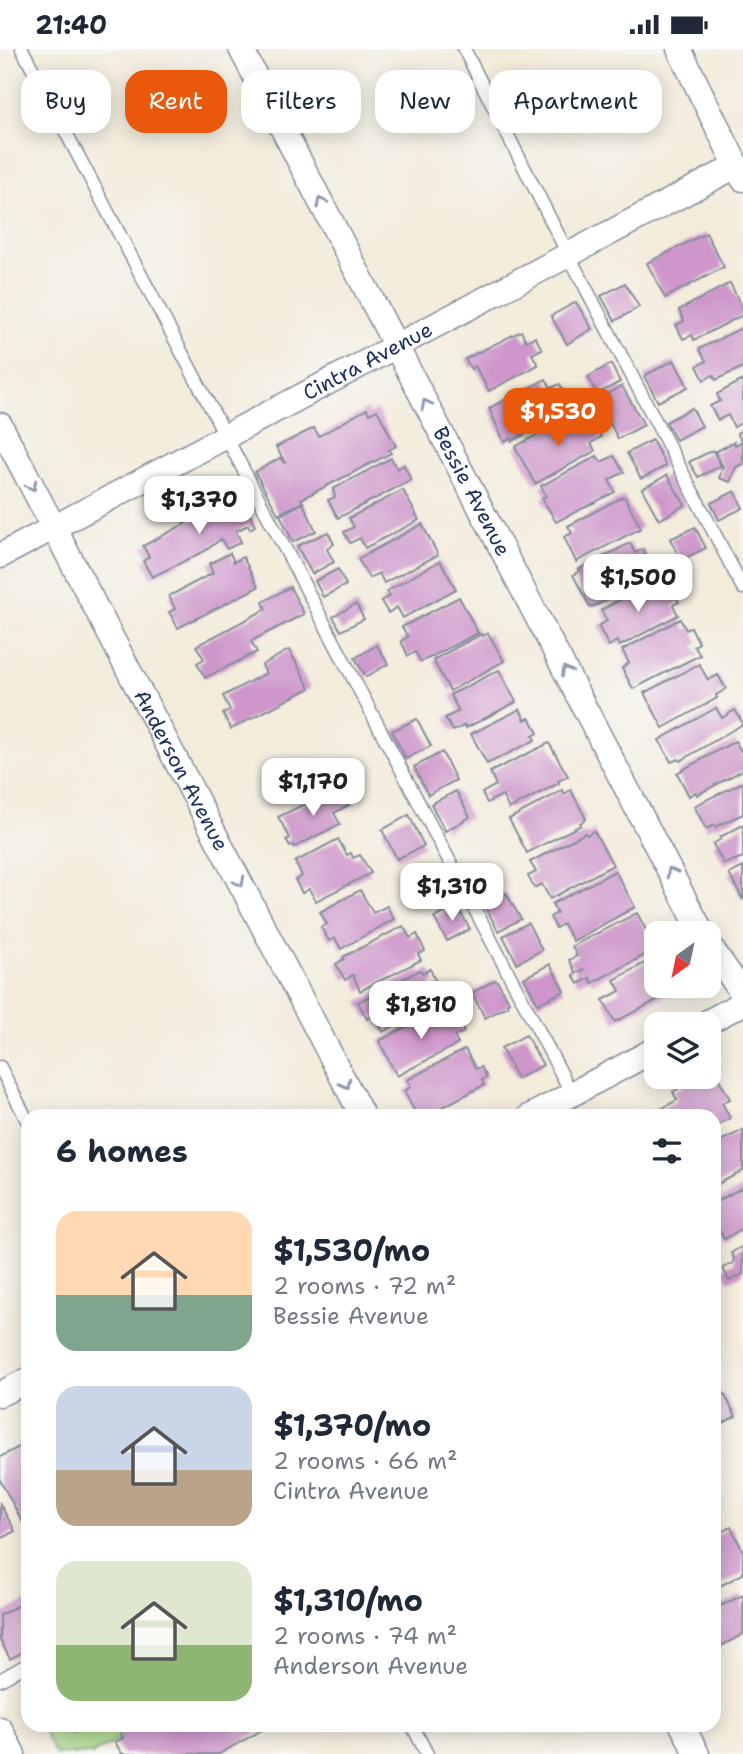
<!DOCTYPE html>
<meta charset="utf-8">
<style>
:root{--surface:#fff;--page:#f2f2f3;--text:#1f2937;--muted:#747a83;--accent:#ea580c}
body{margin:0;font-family:"Shantell Sans",sans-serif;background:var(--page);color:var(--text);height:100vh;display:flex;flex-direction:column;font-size:26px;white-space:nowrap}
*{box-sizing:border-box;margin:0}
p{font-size:23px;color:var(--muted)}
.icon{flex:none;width:38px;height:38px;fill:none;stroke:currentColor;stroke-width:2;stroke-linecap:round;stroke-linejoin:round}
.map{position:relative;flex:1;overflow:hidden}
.drawer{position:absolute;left:21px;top:1060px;width:700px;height:623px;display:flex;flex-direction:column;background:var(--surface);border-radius:21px;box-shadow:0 4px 18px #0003}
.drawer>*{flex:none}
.guide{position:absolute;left:21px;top:21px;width:702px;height:63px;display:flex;gap:14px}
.needle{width:46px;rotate:213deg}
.tools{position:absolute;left:644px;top:872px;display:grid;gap:14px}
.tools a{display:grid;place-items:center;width:77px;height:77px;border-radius:14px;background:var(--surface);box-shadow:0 4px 18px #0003;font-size:35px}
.price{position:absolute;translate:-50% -60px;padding:0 16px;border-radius:14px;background:#fff;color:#222;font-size:23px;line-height:46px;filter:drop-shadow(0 2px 4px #0008)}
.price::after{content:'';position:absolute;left:50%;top:42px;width:21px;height:16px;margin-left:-10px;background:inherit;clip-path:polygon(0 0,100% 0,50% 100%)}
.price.active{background:var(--accent);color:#fff}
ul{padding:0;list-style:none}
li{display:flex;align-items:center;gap:21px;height:175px;padding:0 35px}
li span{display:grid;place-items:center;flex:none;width:196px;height:140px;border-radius:21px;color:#555}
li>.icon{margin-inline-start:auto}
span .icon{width:84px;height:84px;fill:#fffc;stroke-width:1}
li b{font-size:30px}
h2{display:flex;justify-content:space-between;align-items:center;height:84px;padding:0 35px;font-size:30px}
.tag{padding:0 24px;border-radius:21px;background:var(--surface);box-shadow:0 4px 18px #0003;font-size:24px;line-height:63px}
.tag.active{background:var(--accent);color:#fff}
.status{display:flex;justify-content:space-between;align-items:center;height:49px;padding:0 35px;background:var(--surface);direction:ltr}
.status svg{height:19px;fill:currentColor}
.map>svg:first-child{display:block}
.green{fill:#a3d583;stroke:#5f8270;stroke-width:2}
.building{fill:#ce96cb}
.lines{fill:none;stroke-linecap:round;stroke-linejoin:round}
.lane-casing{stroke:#878e9c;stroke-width:15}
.street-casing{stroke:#878e9c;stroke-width:27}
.lane{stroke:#fff;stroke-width:12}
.street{stroke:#fff;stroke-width:24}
.oneway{stroke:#8d97ae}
.labels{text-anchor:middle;stroke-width:5;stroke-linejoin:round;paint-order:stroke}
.street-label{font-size:21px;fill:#1b2f5e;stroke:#f6f6f2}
</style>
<div class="status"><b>21:40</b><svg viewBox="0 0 49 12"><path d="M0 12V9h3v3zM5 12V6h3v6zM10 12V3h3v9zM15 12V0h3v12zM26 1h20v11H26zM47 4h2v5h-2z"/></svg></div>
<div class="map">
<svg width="743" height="1705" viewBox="0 0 743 1705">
<rect width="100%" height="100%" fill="#f6f6f2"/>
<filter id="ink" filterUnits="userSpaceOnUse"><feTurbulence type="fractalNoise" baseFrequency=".0143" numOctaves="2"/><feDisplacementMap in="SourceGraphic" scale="14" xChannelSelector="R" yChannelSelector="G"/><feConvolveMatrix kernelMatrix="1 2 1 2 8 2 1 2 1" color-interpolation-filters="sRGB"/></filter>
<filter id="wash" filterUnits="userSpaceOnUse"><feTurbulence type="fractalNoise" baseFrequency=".00686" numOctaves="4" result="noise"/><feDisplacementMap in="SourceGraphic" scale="28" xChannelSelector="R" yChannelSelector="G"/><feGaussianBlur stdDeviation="1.57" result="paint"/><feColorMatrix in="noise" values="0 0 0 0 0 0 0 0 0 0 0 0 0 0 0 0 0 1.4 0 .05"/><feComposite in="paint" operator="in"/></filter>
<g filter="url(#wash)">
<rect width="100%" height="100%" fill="#f3ecdb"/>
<polygon class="green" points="41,1677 66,1677 70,1684 73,1685 78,1680 76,1677 116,1677 123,1689 92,1705 55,1705"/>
<g id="blocks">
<g class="building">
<polygon points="706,184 724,218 665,249 647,214"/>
<polygon points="625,234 639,258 615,272 601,247"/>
<polygon points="730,234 743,260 743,266 694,291 692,286 683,290 676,276 684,272 679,261"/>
<polygon points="576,253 592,280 567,295 551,267"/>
<polygon points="743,278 743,318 716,331 713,326 704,331 697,317 706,312 699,300"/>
<polygon points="521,282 526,292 535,288 542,300 532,305 538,316 489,342 475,317 471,320 465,310"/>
<polygon points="674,311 688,338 658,353 644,327"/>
<polygon points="611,315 620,333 597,345 588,328"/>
<polygon points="546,330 551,339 560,335 566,348 558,352 565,364 512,392 511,389 504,393 489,359"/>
<polygon points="743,331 743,373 734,378 728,366 718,371 710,357 720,352 717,345"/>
<polygon points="622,337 644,376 618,390 602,359 607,356 602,348"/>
<polygon points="692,359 702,377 676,391 666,373"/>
<polygon points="367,360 369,365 377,361 396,397 389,401 391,404 301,450 303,453 278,465 255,423 280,409 286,415 276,398 314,379 319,387"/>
<polygon points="575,365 581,375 590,370 601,388 591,394 595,402 535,435 515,398"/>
<polygon points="743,381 743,415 736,418 730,433 719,429 723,418 715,403 734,393 735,396 742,393 737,384"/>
<polygon points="652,391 666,417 641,430 627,404"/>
<polygon points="713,401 721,417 698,428 689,413"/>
<polygon points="597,407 601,413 614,407 624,423 609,431 615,443 556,473 542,449 546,447 541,437"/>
<polygon points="391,409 397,420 404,416 411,431 338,469 328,451 335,448 333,440"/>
<polygon points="667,426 685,456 659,471 642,440"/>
<polygon points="403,441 419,471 365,499 360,489 350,494 344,483 354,478 349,469"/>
<polygon points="735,442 743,459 719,471 711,454"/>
<polygon points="241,445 255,477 250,480 248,476 236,482 241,493 227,500 221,490 205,502 152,528 143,512 149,508 143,497"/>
<polygon points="624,447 641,479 576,513 564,488 572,484 568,477"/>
<polygon points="303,454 316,482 293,493 280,466"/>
<polygon points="422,475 438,506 384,534 379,524 369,529 358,510"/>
<polygon points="695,478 706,499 681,511 670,490"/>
<polygon points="328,483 334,495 327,500 334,513 312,525 297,497"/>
<polygon points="630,494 635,504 643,500 649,512 642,516 649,529 597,556 590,558 573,526 580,522 579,520"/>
<polygon points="230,504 234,513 243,508 258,538 178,579 169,563 175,560 169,547 213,524 209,515"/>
<polygon points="440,512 456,540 403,569 397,558 388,564 381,552 390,547 387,542"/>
<polygon points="338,520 346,536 323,548 315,532"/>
<polygon points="659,530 667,545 673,542 679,553 673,556 678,566 620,597 617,592 609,597 598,577 607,572 601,561"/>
<polygon points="290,538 304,565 251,592 257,603 205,629 197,614 204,610 196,597 266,560 263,553"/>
<polygon points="459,548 478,584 421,613 415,603 408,607 401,592 408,588 402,578"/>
<polygon points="356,555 364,570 341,582 333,568"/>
<polygon points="680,570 686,581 691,578 699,594 694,597 700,606 633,640 622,619 629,614 622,601"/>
<polygon points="488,584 504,612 450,642 433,611 481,585 483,587"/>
<polygon points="377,596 388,615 366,628 355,609"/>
<polygon points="289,601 310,639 231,680 223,665 230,661 223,647 266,624 262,616"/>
<polygon points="699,615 708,631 718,626 726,640 716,646 717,649 663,679 644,644"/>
<polygon points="499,621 516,653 466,679 465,676 453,682 445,669 459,662 450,646"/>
<polygon points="716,659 722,669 735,661 743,675 680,712 679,710 671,713 659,691"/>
<polygon points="520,660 525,671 529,669 533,674 538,684 533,687 535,691 487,715 471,685"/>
<polygon points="417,670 431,697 406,710 392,682"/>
<polygon points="735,692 741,702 743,700 743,721 697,746 696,743 689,747 677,724"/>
<polygon points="549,694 568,727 558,732 559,734 509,760 502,746 487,754 482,744 496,736 490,723"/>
<polygon points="442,703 456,731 428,746 414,718"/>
<polygon points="743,733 743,765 715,778 714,776 706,780 694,757"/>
<polygon points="339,738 349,756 334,764 340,775 295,798 294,796 290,798 286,791 290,789 278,768"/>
<polygon points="563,741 564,745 571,741 586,770 580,774 581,776 527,804 509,770"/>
<polygon points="456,742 470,768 445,782 431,755"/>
<polygon points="409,766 424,797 397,810 382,781"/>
<polygon points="743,776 743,808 724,815 713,795 721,790 720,788"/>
<polygon points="594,782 613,816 550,850 542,835 534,839 528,827 536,823 530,813 585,784 587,786"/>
<polygon points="338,790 347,806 351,804 353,809 360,806 371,824 316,852 309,840 302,844 295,831 302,827 295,813"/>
<polygon points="435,818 449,843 426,855 413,831"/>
<polygon points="743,818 743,851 729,825"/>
<polygon points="615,822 635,858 573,892 563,875 556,879 550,868 557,864 552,855"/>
<polygon points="360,841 373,864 387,857 394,870 341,900 335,889 329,892 321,878 327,875 320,863"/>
<polygon points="506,844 521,870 498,882 484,855"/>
<polygon points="457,857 470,880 447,892 434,869"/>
<polygon points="637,864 656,900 592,934 590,929 578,935 573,926 585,920 576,924 569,911 577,907 572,897"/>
<polygon points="528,874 542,901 517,914 503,887"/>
<polygon points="403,877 410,889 417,885 425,902 418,905 421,911 360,942 353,926 345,931 336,915 344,910 343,908"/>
<polygon points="652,910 656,918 656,936 666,936 671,944 615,973 603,951 620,942 614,931"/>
<polygon points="550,915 564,942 538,955 524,929"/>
<polygon points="430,920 436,933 429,937 438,954 383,983 374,966 367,970 358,953 420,921 422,924"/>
<polygon points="495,931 498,933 509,953 507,954 508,957 485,969 472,944"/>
<polygon points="440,960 443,967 453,962 464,983 454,987 458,995 397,1027 379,992"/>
<polygon points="526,986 543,1016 517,1030 501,999"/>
<polygon points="465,1000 476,1020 481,1018 487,1028 482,1031 484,1036 426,1067 424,1063 417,1067 404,1042 411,1038 407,1031"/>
<polygon points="700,1027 708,1027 710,1030 717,1027 730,1050 722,1054 730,1069 714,1078 714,1068 661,1068 659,1061 677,1051 673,1043"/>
<polygon points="743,1081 743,1122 714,1137 714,1095"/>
<polygon points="743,1138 743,1179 724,1190 718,1179 714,1181 714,1154"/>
<polygon points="743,1197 743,1225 729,1232 723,1219 733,1214 734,1209 731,1204"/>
<polygon points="724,1345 736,1367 714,1379 714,1350"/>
<polygon points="26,1394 28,1398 28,1483 0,1431 0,1408"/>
<polygon points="0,1455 15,1482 0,1490"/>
<polygon points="731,1478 743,1502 743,1525 714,1540 714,1487"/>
<polygon points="743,1546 743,1585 714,1601 714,1560"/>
<polygon points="28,1551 28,1600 10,1610 0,1591 0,1566"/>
<polygon points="116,1676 271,1676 219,1705 122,1705 115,1693 123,1689"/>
</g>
</g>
</g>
<g filter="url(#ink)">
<use href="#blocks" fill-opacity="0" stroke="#878e9c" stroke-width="2"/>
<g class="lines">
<defs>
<g id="lane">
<polyline points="22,0 572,1045"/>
<polyline points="464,0 568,205 743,539"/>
<polyline points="0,1018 28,1073"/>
<polyline points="0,1631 28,1615"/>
<polyline points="412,1676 427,1705"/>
</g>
<g id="street">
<path id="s1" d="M 241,0 L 702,884"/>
<polyline points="679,0 743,130"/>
<path id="s2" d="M 0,376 L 363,1068"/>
<path id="s3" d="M 0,507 L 736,117"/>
<polyline points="709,896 743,945"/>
<polyline points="704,975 743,954"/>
<polyline points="529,1068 656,1000"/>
<polyline points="0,1345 28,1331"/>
<polyline points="682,1676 697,1705"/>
<polyline points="0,1680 13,1705"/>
</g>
</defs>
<use href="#lane" class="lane-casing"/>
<use href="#street" class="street-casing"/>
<use href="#lane" class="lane"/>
<use href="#street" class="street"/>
</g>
<defs><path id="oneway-chevron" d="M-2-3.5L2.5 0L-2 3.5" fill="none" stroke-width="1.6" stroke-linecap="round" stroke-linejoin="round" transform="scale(1.75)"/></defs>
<g class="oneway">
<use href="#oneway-chevron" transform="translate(321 153) rotate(-118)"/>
<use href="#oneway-chevron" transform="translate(426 355) rotate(-118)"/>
<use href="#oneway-chevron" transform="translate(32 437) rotate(62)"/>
<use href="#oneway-chevron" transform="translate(566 622) rotate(-118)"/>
<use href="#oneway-chevron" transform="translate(671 823) rotate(-118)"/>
<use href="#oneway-chevron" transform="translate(240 833) rotate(62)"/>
<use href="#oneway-chevron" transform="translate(346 1035) rotate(62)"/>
</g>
</g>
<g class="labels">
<g class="street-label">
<text dy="7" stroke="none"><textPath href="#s3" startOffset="416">Cintra Avenue</textPath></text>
<text dy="7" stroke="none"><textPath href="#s1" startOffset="499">Bessie Avenue</textPath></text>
<text dy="7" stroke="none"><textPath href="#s2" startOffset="390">Anderson Avenue</textPath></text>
</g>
</g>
</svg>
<div class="tools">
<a><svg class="needle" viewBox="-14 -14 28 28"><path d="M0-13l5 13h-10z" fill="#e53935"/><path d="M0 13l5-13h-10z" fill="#747a83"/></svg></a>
<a><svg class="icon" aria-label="layers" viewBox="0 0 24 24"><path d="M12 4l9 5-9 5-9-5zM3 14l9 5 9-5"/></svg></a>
</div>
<b class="price active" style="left:558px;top:399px">$1,530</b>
<b class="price" style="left:199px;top:487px">$1,370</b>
<b class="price" style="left:638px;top:565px">$1,500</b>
<b class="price" style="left:313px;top:769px">$1,170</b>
<b class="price" style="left:452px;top:874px">$1,310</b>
<b class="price" style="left:421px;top:992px">$1,810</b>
<div class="guide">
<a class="tag">Buy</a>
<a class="tag active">Rent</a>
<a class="tag">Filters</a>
<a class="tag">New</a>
<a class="tag">Apartment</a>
</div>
<section class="drawer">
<h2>6 homes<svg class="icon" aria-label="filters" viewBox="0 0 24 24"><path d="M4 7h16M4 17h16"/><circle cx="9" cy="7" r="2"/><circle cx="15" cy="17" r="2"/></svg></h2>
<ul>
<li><span style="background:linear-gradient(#ffd9b3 60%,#7fa58c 0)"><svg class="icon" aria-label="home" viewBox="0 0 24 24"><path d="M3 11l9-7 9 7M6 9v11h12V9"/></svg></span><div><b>$1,530/mo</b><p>2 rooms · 72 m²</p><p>Bessie Avenue</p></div></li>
<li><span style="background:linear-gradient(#c9d6e8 60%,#b9a48a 0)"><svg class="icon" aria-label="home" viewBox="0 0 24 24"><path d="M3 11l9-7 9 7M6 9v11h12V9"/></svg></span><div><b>$1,370/mo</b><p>2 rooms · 66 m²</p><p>Cintra Avenue</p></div></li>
<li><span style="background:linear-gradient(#dfe7d0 60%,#8fb573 0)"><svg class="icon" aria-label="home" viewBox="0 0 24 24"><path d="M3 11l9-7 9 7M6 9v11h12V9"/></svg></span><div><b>$1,310/mo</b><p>2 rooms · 74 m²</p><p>Anderson Avenue</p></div></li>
</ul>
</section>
</div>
